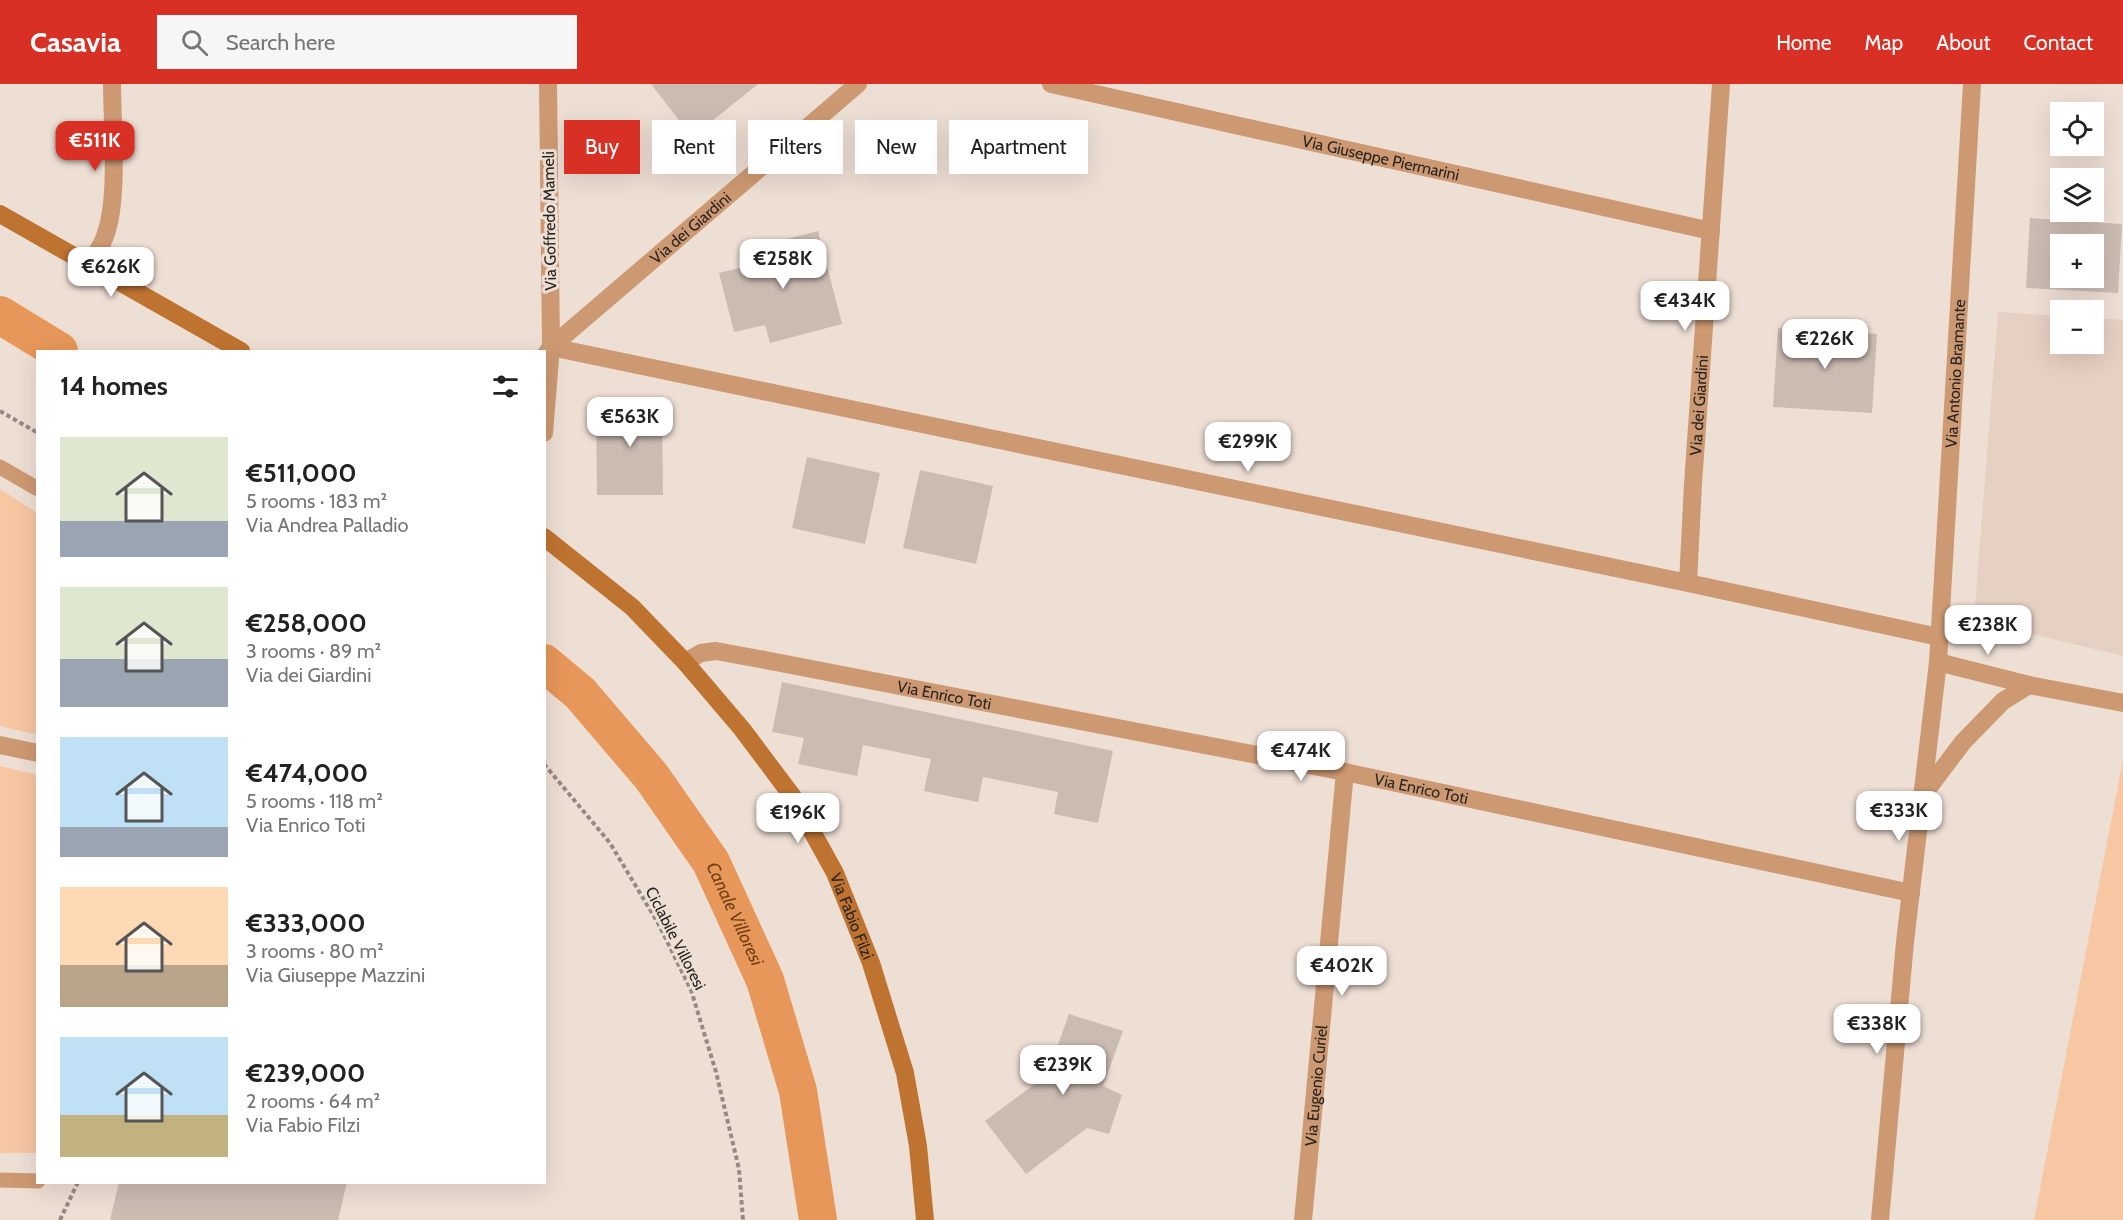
<!DOCTYPE html>
<meta charset="utf-8">
<style>
:root{--surface:#fff;--page:#f6f6f6;--text:#222;--muted:#767676;--accent:#d93025}
body{margin:0;font-family:Cabin,sans-serif;background:var(--page);color:var(--text);height:100vh;display:flex;flex-direction:column;font-size:22px;white-space:nowrap}
*{box-sizing:border-box;margin:0}
p{font-size:20px;color:var(--muted)}
.icon{flex:none;width:33px;height:33px;fill:none;stroke:currentColor;stroke-width:2;stroke-linecap:round;stroke-linejoin:round}
.map{position:relative;flex:1;overflow:hidden}
.panel{position:absolute;left:36px;top:266px;width:510px;height:834px;display:flex;flex-direction:column;background:var(--surface);border-radius:0px;box-shadow:0 6px 24px #0002}
.panel>*{flex:none}
.guide{position:absolute;left:564px;top:36px;width:570px;height:54px;display:flex;gap:12px}
.tools{position:absolute;left:2050px;top:18px;display:grid;gap:12px}
.tools a{display:grid;place-items:center;width:54px;height:54px;border-radius:0px;background:var(--surface);box-shadow:0 6px 24px #0002;font-size:30px}
.price{position:absolute;translate:-50% -51px;padding:0 14px;border-radius:12px;background:#fff;color:#222;font-size:20px;line-height:39px;filter:drop-shadow(0 2px 3px #0008)}
.price::after{content:'';position:absolute;left:50%;top:36px;width:18px;height:14px;margin-left:-9px;background:inherit;clip-path:polygon(0 0,100% 0,50% 100%)}
.price.current{background:var(--accent);color:#fff}
ul{padding:0;list-style:none}
li{display:flex;align-items:center;gap:18px;height:150px;padding:0 24px}
li span{display:grid;place-items:center;flex:none;width:168px;height:120px;border-radius:0px;color:#555}
li>.icon{margin-inline-start:auto}
span .icon{width:72px;height:72px;fill:#fffc;stroke-width:1}
li b{font-size:26px}
h2{display:flex;justify-content:space-between;align-items:center;height:72px;padding:0 24px;font-size:26px}
.tag{padding:0 21px;border-radius:0px;background:var(--surface);box-shadow:0 6px 24px #0002;font-size:21px;line-height:54px}
.tag.current{background:var(--accent);color:#fff}
header{display:flex;align-items:center;gap:36px;box-sizing:border-box;height:84px;padding:0 30px;background:var(--accent);color:#fff}
header strong{font-size:28px}
nav{display:flex;gap:33px;margin-inline-start:auto;font-size:21px}
.search{width:420px;height:54px;background:var(--page);display:flex;align-items:center;gap:15px;box-sizing:border-box;padding:0 21px;border-radius:0px;color:var(--muted);font-size:22px}
.map>svg:first-child{display:block}
.built{fill:#e6d0c2}
.green{fill:#f7c6a3}
.lines{fill:none;stroke-linecap:round;stroke-linejoin:round}
.canal{stroke:#e79759;stroke-width:38}
.building{fill:#cbbcb2;fill-rule:evenodd}
.path{stroke:#958a83;stroke-width:4;stroke-dasharray:4.5 3;stroke-linecap:butt}
.lane{stroke:#cd9972;stroke-width:15}
.street{stroke:#cd9972;stroke-width:18}
.secondary{stroke:#bf7331;stroke-width:18}
.labels{text-anchor:middle;stroke-width:6;stroke-linejoin:round;paint-order:stroke}
.street-label{font-size:16px;fill:#292420;stroke:#eedfd4}
.water-label{font-size:18px;font-style:italic;fill:#733f10;stroke:#eedfd4}
</style>
<header>
<strong>Casavia</strong>
<div class="search"><svg class="icon" aria-label="search" viewBox="0 0 24 24"><circle cx="10" cy="10" r="6"/><path d="M15 15l6 6"/></svg>Search here</div>
<nav><a>Home</a><a>Map</a><a>About</a><a>Contact</a></nav>
</header>
<div class="map">
<svg width="2123" height="1136" viewBox="0 0 2123 1136">
<rect width="100%" height="100%" fill="#eedfd4"/>
<polygon class="built" points="1998,228 2061,232 2061,260 2094,260 2094,234 2123,236 2123,572 1974,536"/>
<g class="green">
<polygon points="0,405 37,429 37,651 0,642"/>
<polygon points="2123,676 2123,1136 2034,1136"/>
<polygon points="0,682 37,691 37,1069 0,1069"/>
</g>
<g class="lines">
<g class="canal">
<polyline points="0,231 59,267"/>
<path id="s1" d="M 544,579 L 580,609 L 651,692 L 711,778 L 765,896 L 798,1007 L 818,1136"/>
</g>
</g>
<g class="building">
<polygon points="651,0 758,0 692,53"/>
<path d="M 2030,134 L 2122,140 L 2118,209 L 2026,204 ZM 2061,160 L 2094,160 L 2094,194 L 2061,194 Z"/>
<polygon points="818,147 842,240 770,259 765,241 734,248 719,189 752,181 748,165"/>
<polygon points="1778,244 1877,250 1872,329 1773,323"/>
<polygon points="596,317 662,317 663,411 597,411"/>
<polygon points="807,373 880,389 865,460 792,444"/>
<polygon points="920,386 993,402 976,480 903,464"/>
<polygon points="782,598 1113,667 1098,739 1054,730 1058,708 983,693 978,718 924,707 931,675 863,661 857,692 798,680 804,654 772,648"/>
<polygon points="1069,930 1123,947 1103,1002 1122,1011 1109,1050 1087,1044 1026,1090 985,1037 1047,991"/>
<polygon points="119,1098 347,1098 338,1136 110,1136"/>
</g>
<g class="lines">
<g class="path">
<polyline points="0,327 38,349"/>
<polyline points="544,680 610,759 658,839 691,906 716,988 739,1085 743,1136"/>
<polyline points="60,1136 78,1098"/>
</g>
<g class="lane">
<polyline points="0,383 38,405"/>
<polyline points="0,1096 38,1097"/>
</g>
<g class="street">
<path id="s2" d="M 1051,0 L 1711,147"/>
<path d="M 88,180 C 93,173 100,165 103,157 C 120,121 112,41 112,0"/>
<polyline points="551,263 1688,499 1939,553"/>
<path id="s3" d="M 546,270 L 551,263 L 858,0"/>
<polyline points="544,349 551,263 548,0"/>
<path id="s4" d="M 1688,499 L 1693,400 L 1721,0"/>
<path id="s5" d="M 685,578 L 701,569 L 716,567 L 765,576 L 1345,688 L 1911,809"/>
<polyline points="1938,578 2029,601 2123,619"/>
<polyline points="0,661 38,669"/>
<polyline points="1923,711 1963,658 2003,617 2029,601"/>
<path id="s6" d="M 1303,1136 L 1345,688"/>
<path id="s7" d="M 1880,1136 L 1905,858 L 1938,578 L 1972,0"/>
</g>
<g class="secondary">
<polyline points="0,130 241,267"/>
<path id="s8" d="M 544,453 L 632,523 L 685,578 L 742,645 L 793,713 L 835,789 L 871,879 L 905,989 L 918,1062 L 925,1136"/>
</g>
</g>
<g class="labels">
<g class="street-label">
<text dy="6" stroke="none"><textPath href="#s2" startOffset="338">Via Giuseppe Piermarini</textPath></text>
<text transform="translate(549 137) rotate(-91)" y="6">Via Goffredo Mameli</text>
<text dy="6" stroke="none"><textPath href="#s3" startOffset="192">Via dei Giardini</textPath></text>
<text dy="6" stroke="none"><textPath href="#s7" startOffset="850">Via Antonio Bramante</textPath></text>
<text dy="6" stroke="none"><textPath href="#s4" startOffset="178">Via dei Giardini</textPath></text>
<text dy="6" stroke="none"><textPath href="#s5" startOffset="266">Via Enrico Toti</textPath></text>
<text dy="6" stroke="none"><textPath href="#s5" startOffset="752">Via Enrico Toti</textPath></text>
<text dy="6" stroke="none"><textPath href="#s8" startOffset="495">Via Fabio Filzi</textPath></text>
<text transform="translate(676 854) rotate(63)" y="6">Ciclabile Villoresi</text>
<text dy="6" stroke="none"><textPath href="#s6" startOffset="135">Via Eugenio Curiel</textPath></text>
</g>
<g class="water-label">
<text dy="6" stroke="none"><textPath href="#s1" startOffset="318">Canale Villoresi</textPath></text>
</g>
</g>
</svg>
<div class="tools">
<a><svg class="icon" aria-label="locate" viewBox="0 0 24 24"><circle cx="12" cy="12" r="6"/><path d="M12 2v4M12 18v4M2 12h4M18 12h4"/></svg></a>
<a><svg class="icon" aria-label="layers" viewBox="0 0 24 24"><path d="M12 4l9 5-9 5-9-5zM3 14l9 5 9-5"/></svg></a>
<a>+</a>
<a>−</a>
</div>
<b class="price current" style="left:95px;top:88px">€511K</b>
<b class="price" style="left:783px;top:206px">€258K</b>
<b class="price" style="left:111px;top:214px">€626K</b>
<b class="price" style="left:1685px;top:248px">€434K</b>
<b class="price" style="left:1825px;top:286px">€226K</b>
<b class="price" style="left:630px;top:364px">€563K</b>
<b class="price" style="left:1248px;top:389px">€299K</b>
<b class="price" style="left:1988px;top:572px">€238K</b>
<b class="price" style="left:1301px;top:698px">€474K</b>
<b class="price" style="left:1899px;top:758px">€333K</b>
<b class="price" style="left:798px;top:760px">€196K</b>
<b class="price" style="left:1342px;top:913px">€402K</b>
<b class="price" style="left:1877px;top:971px">€338K</b>
<b class="price" style="left:1063px;top:1012px">€239K</b>
<div class="guide">
<a class="tag current">Buy</a>
<a class="tag">Rent</a>
<a class="tag">Filters</a>
<a class="tag">New</a>
<a class="tag">Apartment</a>
</div>
<section class="panel">
<h2>14 homes<svg class="icon" aria-label="filters" viewBox="0 0 24 24"><path d="M4 7h16M4 17h16"/><circle cx="9" cy="7" r="2"/><circle cx="15" cy="17" r="2"/></svg></h2>
<ul>
<li><span style="background:linear-gradient(#dfe7d0 70%,#9aa5b1 0)"><svg class="icon" aria-label="home" viewBox="0 0 24 24"><path d="M3 11l9-7 9 7M6 9v11h12V9"/></svg></span><div><b>€511,000</b><p>5 rooms · 183 m²</p><p>Via Andrea Palladio</p></div></li>
<li><span style="background:linear-gradient(#dfe7d0 60%,#9aa5b1 0)"><svg class="icon" aria-label="home" viewBox="0 0 24 24"><path d="M3 11l9-7 9 7M6 9v11h12V9"/></svg></span><div><b>€258,000</b><p>3 rooms · 89 m²</p><p>Via dei Giardini</p></div></li>
<li><span style="background:linear-gradient(#bfe0f5 75%,#9aa5b1 0)"><svg class="icon" aria-label="home" viewBox="0 0 24 24"><path d="M3 11l9-7 9 7M6 9v11h12V9"/></svg></span><div><b>€474,000</b><p>5 rooms · 118 m²</p><p>Via Enrico Toti</p></div></li>
<li><span style="background:linear-gradient(#ffd9b3 65%,#b9a48a 0)"><svg class="icon" aria-label="home" viewBox="0 0 24 24"><path d="M3 11l9-7 9 7M6 9v11h12V9"/></svg></span><div><b>€333,000</b><p>3 rooms · 80 m²</p><p>Via Giuseppe Mazzini</p></div></li>
<li><span style="background:linear-gradient(#bfe0f5 65%,#c2b280 0)"><svg class="icon" aria-label="home" viewBox="0 0 24 24"><path d="M3 11l9-7 9 7M6 9v11h12V9"/></svg></span><div><b>€239,000</b><p>2 rooms · 64 m²</p><p>Via Fabio Filzi</p></div></li>
</ul>
</section>
</div>
